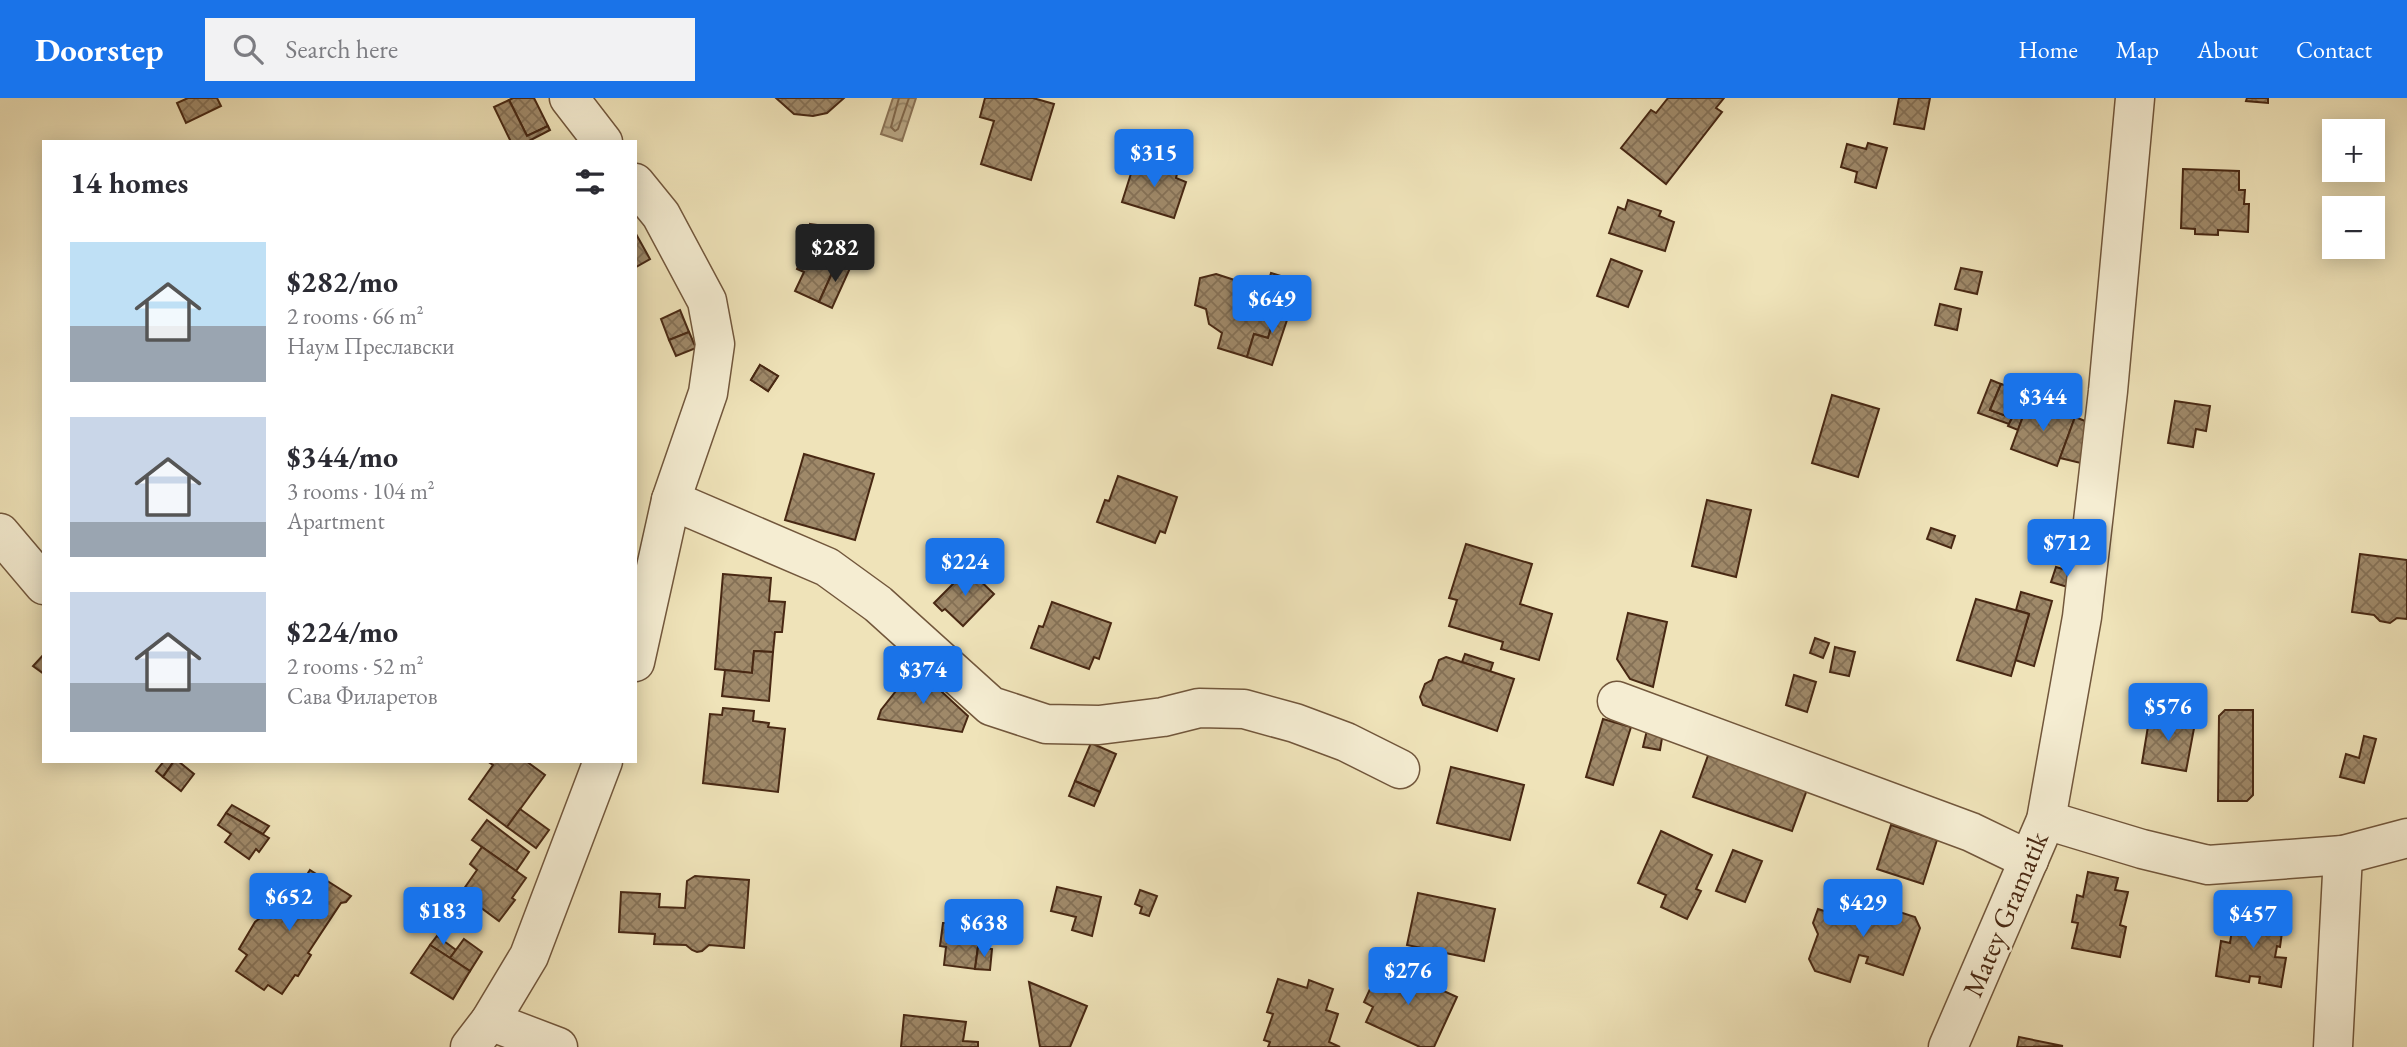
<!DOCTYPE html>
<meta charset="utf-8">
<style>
:root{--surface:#fff;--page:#f2f2f3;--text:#2b2b33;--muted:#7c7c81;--accent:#1a73e8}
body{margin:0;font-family:"EB Garamond",serif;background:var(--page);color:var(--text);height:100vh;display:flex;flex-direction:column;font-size:26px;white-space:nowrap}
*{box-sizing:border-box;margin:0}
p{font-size:23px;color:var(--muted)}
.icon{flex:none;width:38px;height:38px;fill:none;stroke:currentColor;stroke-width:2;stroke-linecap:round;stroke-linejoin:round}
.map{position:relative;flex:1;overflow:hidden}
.details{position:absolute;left:42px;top:42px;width:595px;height:623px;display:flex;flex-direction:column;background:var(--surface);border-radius:0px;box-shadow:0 4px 18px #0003}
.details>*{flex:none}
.tools{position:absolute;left:2322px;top:21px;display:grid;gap:14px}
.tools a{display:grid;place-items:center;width:63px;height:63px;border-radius:0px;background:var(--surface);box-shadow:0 4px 18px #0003;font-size:35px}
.price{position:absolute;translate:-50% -60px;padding:0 16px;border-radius:7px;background:var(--accent);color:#fff;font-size:23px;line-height:46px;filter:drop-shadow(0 2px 4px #0008)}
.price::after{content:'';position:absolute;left:50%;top:42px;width:21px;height:16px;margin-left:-10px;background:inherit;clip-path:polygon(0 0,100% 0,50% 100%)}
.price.active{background:#222;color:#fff}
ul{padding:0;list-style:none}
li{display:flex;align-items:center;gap:21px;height:175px;padding:0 28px}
li span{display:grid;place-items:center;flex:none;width:196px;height:140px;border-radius:0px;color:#555}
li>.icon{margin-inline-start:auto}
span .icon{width:84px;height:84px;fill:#fffc;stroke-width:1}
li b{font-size:30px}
h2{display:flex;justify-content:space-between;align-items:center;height:84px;padding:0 28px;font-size:30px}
header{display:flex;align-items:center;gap:42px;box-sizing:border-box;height:98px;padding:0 35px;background:var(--accent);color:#fff}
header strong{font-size:33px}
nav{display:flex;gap:38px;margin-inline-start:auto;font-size:24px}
.search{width:490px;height:63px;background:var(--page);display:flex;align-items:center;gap:18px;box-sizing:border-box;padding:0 24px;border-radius:0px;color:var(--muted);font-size:26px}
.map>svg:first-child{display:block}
.water{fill:url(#water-waves);stroke:#8a7255;stroke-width:2}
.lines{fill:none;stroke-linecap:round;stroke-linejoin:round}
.shore{stroke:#7f664a;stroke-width:2}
.building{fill:url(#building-cross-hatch);stroke:#482813;stroke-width:2}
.street-casing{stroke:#72573c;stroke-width:41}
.street{stroke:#f5edd2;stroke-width:38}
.labels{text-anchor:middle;stroke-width:5;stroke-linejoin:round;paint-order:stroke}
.street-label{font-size:28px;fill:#482813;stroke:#f5edd2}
</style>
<header>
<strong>Doorstep</strong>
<div class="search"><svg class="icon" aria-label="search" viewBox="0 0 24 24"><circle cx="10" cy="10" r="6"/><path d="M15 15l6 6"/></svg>Search here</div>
<nav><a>Home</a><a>Map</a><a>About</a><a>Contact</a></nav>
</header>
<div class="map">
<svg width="2407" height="949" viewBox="0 0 2407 949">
<defs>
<pattern id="water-waves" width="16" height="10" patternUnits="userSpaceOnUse" patternTransform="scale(1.75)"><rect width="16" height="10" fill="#b6a381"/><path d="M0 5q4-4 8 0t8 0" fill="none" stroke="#968568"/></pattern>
<pattern id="building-cross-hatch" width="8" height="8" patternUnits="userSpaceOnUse" patternTransform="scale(1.75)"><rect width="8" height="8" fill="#9f8969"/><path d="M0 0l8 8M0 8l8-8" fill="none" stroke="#847055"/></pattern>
</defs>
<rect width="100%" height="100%" fill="#efe3b9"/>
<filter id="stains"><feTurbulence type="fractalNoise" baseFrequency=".00286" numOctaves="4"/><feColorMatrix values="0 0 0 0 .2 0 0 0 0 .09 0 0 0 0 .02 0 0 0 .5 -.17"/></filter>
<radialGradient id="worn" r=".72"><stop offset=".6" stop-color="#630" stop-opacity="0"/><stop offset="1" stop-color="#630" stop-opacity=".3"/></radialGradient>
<polygon class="water" points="893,0 916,0 902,43 881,36"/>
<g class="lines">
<polyline class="shore" points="899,0 891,29 895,33 898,31 909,0"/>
</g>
<g class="building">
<polygon points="188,0 217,0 221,8 186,25 177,5"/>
<polygon points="513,0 534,0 548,28 527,38 509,2"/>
<polygon points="776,0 844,0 827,15 813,18 794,16"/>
<polygon points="985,0 1033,0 1054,6 1031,82 981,66 994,23 980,19"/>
<polygon points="1668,0 1724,0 1716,10 1722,14 1666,86 1621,50 1651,12 1656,15"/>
<polygon points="1899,0 1930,0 1924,31 1894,26"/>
<polygon points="2247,0 2268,0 2268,5 2246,3"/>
<polygon points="509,2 527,38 548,28 550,32 527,44 511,44 494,9"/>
<polygon points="1868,45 1887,50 1876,90 1855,84 1857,74 1841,69 1847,46 1866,51"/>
<polygon points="1144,60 1161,65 1160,70 1177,76 1176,80 1186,84 1174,120 1122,104 1135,63 1143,65"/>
<polygon points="2183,71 2239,73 2239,92 2245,92 2244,106 2249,106 2248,134 2218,132 2218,137 2195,136 2195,131 2181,130"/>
<polygon points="1628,102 1661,113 1659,118 1674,124 1665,153 1609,135 1618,109 1625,112"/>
<polygon points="810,126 824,128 829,149 828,157 807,148"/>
<polygon points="636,136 650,161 636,169 635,166"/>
<polygon points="807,148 838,162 819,204 795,193 804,174 797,171"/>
<polygon points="1611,161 1642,173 1628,209 1597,198"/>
<polygon points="838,162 851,168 832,210 819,204"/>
<polygon points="1961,170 1982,174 1977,196 1955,191"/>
<polygon points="1271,175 1300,184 1294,201 1266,192"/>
<polygon points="1216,176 1281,197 1268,240 1254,236 1247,259 1218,250 1222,235 1209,226 1206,211 1195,207 1200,180"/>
<polygon points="1281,197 1294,201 1272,267 1247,259 1254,236 1268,240"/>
<polygon points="1940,206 1961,211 1957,232 1935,227"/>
<polygon points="680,212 689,234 669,242 661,221"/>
<polygon points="689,234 696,250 676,258 669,242"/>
<polygon points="760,267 778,278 768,293 751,282"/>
<polygon points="760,267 778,278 768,293 751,282"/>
<polygon points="1991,282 2001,286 1990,312 2012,320 2009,326 1978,315"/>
<polygon points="2001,286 2031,296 2018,332 2008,328 2012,320 1990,312"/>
<polygon points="1832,297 1879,311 1858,379 1812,365"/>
<polygon points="2029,302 2075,319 2057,368 2011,351"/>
<polygon points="2175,303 2210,308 2206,333 2196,331 2193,349 2168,345"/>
<polygon points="2075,319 2085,323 2085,366 2060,360"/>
<polygon points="804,356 874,376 855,442 785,422"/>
<polygon points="1118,378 1177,399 1165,435 1160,433 1155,445 1097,424 1105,402 1109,403"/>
<polygon points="1707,402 1751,412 1736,479 1692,468"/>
<polygon points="1931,430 1955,438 1951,450 1927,441"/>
<polygon points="1466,446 1532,466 1520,506 1552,516 1539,562 1501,551 1503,544 1449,528 1457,502 1449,500"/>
<polygon points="2360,456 2407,462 2407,521 2397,520 2390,525 2380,523 2374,517 2352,514"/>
<polygon points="2056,469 2082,477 2081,493 2051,484"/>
<polygon points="968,471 994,496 963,528 945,511 942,513 934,505"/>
<polygon points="723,476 771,480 769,503 785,504 782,534 775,534 773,554 754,553 752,575 715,571"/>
<polygon points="2021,494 2052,503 2034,568 2015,562 2029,516 2016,512"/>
<polygon points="1976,501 2029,516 2011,578 1957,562"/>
<polygon points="1052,504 1111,525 1099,561 1094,559 1089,571 1031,550 1039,528 1043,529"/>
<polygon points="1628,515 1667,524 1653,589 1630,581 1617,561"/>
<polygon points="1815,540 1829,545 1823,560 1810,555"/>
<polygon points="1835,549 1855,554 1849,578 1830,574"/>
<polygon points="754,553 773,554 769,603 722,598 725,572 752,575"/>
<polygon points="44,556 44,576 33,568"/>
<polygon points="1465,556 1493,565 1490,574 1462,564"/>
<polygon points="1446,559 1514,581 1497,633 1423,607 1420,599 1425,586 1432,582 1439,562"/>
<polygon points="915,569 968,618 962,634 878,621 881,612"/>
<polygon points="1794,577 1816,584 1807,614 1786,607"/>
<polygon points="723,610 754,613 753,623 769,625 768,629 785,631 778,694 703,685 710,616 722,617"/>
<polygon points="2225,612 2253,612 2253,697 2247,703 2218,703 2219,618"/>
<polygon points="2150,616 2195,625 2186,673 2142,665"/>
<polygon points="1603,621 1631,629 1613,687 1586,679"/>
<polygon points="1647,632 1663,634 1660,652 1643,649"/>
<polygon points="2364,638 2376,641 2364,685 2340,679 2346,656 2359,660"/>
<polygon points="1091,645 1116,656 1100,694 1075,683"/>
<polygon points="1710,652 1809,686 1792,733 1693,699"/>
<polygon points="164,663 174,663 163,679 156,673"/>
<polygon points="174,663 178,663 194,676 181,693 163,679"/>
<polygon points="487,663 526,663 545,677 507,729 469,701 493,667"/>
<polygon points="1451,669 1524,687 1510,742 1437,725"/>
<polygon points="1075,683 1100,694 1094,708 1069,698"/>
<polygon points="232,707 269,728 263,736 226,715"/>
<polygon points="520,711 549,732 536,750 507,729"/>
<polygon points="226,715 269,740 259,754 256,751 249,761 225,744 231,736 218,727"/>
<polygon points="487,722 529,754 516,773 472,742"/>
<polygon points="1891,727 1937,742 1923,786 1877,771"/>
<polygon points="1661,733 1712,757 1696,791 1701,793 1687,821 1661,809 1666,797 1638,785"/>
<polygon points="482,749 526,780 512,800 515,802 499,823 461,795 477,772 470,766"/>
<polygon points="1733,752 1762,763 1745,804 1716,793"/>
<polygon points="310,772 351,798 346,804 341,805 308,855 311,857 298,878 295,877 282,896 268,887 264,892 236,873 247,857 239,851 255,824 273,810 292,785 299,789"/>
<polygon points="2088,774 2118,780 2115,792 2128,794 2120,827 2126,829 2120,859 2072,850 2078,825 2072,824 2077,797 2083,799"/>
<polygon points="695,778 749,782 744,850 709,847 702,853 697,854 692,852 686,847 654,846 655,836 619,834 621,794 660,796 659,809 685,810 687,783"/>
<polygon points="1057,789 1101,799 1092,838 1072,832 1076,819 1051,813"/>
<polygon points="1140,792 1157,798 1149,818 1140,815 1142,809 1135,806"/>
<polygon points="1418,795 1495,811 1484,863 1407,847"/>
<polygon points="1847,797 1915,819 1920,830 1903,877 1866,865 1868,859 1859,857 1850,884 1815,873 1809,861 1818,836 1813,825 1818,811 1840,818"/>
<polygon points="950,806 989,811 985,850 978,849 975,871 944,867 946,849 940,848 943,825 947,825"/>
<polygon points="2235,812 2284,820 2280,849 2277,848 2275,859 2286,860 2281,889 2259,885 2260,879 2250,878 2249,884 2216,878 2221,843 2230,845"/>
<polygon points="437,838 456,852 450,860 430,847"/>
<polygon points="464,841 482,854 470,873 450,860"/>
<polygon points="430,847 470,873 453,901 411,875"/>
<polygon points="978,849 992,851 990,872 975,871"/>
<polygon points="1382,865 1457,899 1434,949 1420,949 1366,924 1373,909 1364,904"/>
<polygon points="1278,881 1307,890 1309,882 1333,891 1326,912 1338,916 1329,944 1340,949 1268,949 1270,944 1264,942 1273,916 1267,914"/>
<polygon points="1029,884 1087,908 1070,949 1040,949"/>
<polygon points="904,917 966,924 963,943 978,944 978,949 901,949"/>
<polygon points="2019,939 2063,948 2017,949"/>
</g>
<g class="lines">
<defs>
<g id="street">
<polyline points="569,0 603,44"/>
<polyline points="635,85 661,117 707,203 715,246 708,295 671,402 635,564"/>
<polyline points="671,402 827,469 878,506 991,608 1046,626 1099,627 1163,619 1199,610 1244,611 1295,625 1346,644 1400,671"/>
<polyline points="0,435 44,487"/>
<polyline points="1617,603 1971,734 2029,762"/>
<polyline points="2046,722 2142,751 2208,767 2343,757 2407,740"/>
<polyline points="490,923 558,949"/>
<polyline points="470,949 490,923 529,858 603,663"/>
<polyline points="1948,949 2046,722 2082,519 2108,293 2135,0"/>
<polyline points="2333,949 2343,757"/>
</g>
</defs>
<use href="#street" class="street-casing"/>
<use href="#street" class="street"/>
</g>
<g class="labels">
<g class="street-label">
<text transform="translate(2005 816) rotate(-67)" y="10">Matey Gramatik</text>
</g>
</g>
<rect width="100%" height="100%" filter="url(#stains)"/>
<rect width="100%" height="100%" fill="url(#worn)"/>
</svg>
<div class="tools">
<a>+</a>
<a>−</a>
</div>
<b class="price" style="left:1154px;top:91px">$315</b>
<b class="price active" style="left:835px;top:186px">$282</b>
<b class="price" style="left:1272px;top:237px">$649</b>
<b class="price" style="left:2043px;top:335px">$344</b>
<b class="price" style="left:2067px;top:481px">$712</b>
<b class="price" style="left:965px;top:500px">$224</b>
<b class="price" style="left:923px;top:608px">$374</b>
<b class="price" style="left:2168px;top:645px">$576</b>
<b class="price" style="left:289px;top:835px">$652</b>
<b class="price" style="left:1863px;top:841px">$429</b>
<b class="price" style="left:443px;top:849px">$183</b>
<b class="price" style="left:2253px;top:852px">$457</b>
<b class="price" style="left:984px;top:861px">$638</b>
<b class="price" style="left:1408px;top:909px">$276</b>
<section class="details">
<h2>14 homes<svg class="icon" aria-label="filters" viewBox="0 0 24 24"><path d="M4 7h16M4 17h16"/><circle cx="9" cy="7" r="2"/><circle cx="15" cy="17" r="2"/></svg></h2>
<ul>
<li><span style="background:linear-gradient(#bfe0f5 60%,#9aa5b1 0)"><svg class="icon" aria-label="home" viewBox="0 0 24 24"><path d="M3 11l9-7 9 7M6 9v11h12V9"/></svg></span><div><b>$282/mo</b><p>2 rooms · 66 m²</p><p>Наум Преславски</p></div></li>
<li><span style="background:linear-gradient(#c9d6e8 75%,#9aa5b1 0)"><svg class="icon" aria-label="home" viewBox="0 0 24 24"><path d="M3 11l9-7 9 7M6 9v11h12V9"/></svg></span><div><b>$344/mo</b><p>3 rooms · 104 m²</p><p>Apartment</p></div></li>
<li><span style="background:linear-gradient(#c9d6e8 65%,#9aa5b1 0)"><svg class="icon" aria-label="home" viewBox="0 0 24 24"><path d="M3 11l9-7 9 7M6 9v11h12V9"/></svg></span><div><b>$224/mo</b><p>2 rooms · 52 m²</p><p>Сава Филаретов</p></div></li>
</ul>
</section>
</div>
